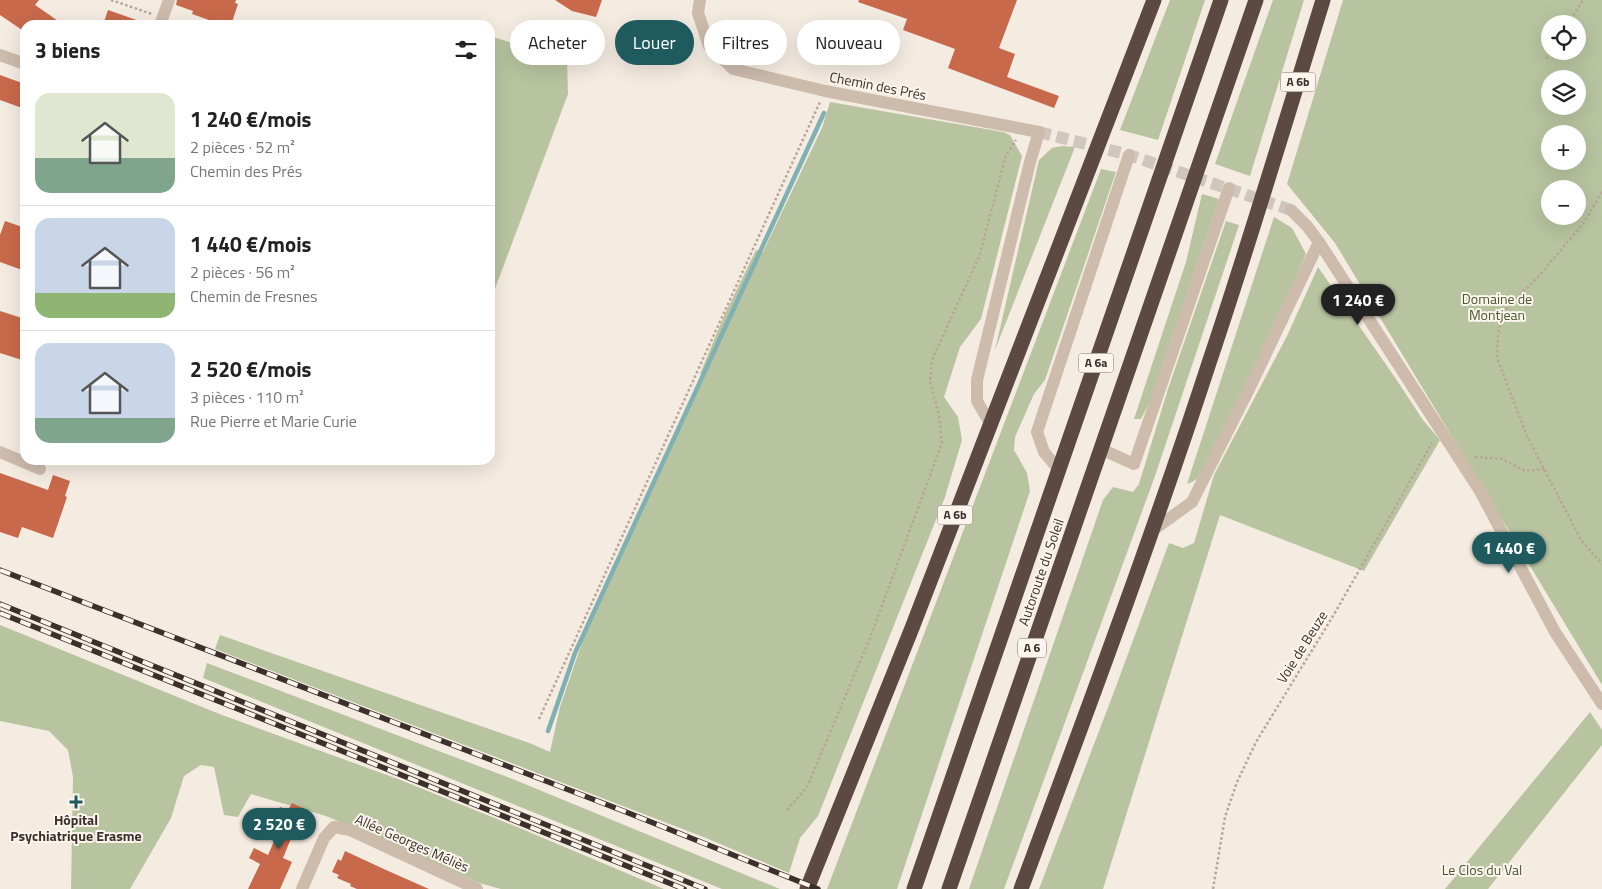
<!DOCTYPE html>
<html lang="fr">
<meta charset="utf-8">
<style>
:root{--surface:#fff;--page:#f6f6f6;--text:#222;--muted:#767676;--line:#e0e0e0;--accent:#1f5a5e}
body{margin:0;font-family:"Titillium Web",sans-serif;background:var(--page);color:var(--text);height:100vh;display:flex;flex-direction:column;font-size:19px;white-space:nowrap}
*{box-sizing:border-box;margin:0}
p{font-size:16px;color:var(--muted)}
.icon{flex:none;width:28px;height:28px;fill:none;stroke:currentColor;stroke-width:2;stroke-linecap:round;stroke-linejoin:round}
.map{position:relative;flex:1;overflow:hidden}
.details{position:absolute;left:20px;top:20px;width:475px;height:445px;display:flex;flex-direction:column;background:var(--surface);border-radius:15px;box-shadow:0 5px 20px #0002}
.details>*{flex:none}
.top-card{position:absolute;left:510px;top:20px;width:475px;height:45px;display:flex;gap:10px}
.tools{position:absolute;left:1541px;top:15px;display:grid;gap:10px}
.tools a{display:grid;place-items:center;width:45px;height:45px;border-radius:50%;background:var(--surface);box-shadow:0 5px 20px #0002;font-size:25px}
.price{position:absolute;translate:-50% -42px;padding:0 11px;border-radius:18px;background:var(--accent);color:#fff;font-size:16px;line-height:32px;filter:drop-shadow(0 1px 2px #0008)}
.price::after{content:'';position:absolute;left:50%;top:30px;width:15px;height:11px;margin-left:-8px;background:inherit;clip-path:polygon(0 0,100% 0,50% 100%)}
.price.active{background:#222;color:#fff}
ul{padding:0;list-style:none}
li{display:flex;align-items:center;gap:15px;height:125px;padding:0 15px}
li+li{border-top:1px solid var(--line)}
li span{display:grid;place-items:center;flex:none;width:140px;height:100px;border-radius:15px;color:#555}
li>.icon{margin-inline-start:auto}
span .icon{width:60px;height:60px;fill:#fffc;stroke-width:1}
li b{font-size:21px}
h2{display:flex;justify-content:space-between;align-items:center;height:60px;padding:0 15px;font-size:21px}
.tag{padding:0 18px;border-radius:22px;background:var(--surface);box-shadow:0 5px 20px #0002;font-size:18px;line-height:45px}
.tag.active{background:var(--accent);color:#fff}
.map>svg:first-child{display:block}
.green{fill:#b8c4a0;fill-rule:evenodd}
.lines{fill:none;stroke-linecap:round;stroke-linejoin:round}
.stream{stroke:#7fb0b2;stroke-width:4.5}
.building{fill:#c8694b}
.minor-tunnel{stroke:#cfc6bd;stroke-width:12;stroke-dasharray:12 6;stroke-linecap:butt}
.path{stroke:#b9a596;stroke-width:2.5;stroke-dasharray:2.5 2.5;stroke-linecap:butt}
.minor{stroke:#cdbbac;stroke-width:12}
.highway{stroke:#5c4a42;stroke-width:15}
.rail-casing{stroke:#3b302b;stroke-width:5.5}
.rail{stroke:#fbf5ee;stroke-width:4;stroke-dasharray:11;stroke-linecap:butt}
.poi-dot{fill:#1f5a5e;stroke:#fbf5ee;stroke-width:2}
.labels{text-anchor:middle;stroke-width:4;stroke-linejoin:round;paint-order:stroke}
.shield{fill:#fbf5ee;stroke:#756b66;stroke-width:1}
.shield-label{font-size:12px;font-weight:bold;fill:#3b302b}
.street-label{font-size:14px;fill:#3b302b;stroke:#fbf5ee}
.park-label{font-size:14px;fill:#4a5a2e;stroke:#fbf5ee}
.poi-label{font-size:14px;font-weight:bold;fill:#3b302b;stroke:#fbf5ee}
</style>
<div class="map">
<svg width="1602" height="889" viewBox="0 0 1602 889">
<rect width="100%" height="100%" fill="#f4ebe1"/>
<g class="green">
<polygon points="1170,0 1205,0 1158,140 1120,130"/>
<polygon points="1273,0 1304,0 1250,176 1215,164"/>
<path d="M 1343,0 L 1602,0 L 1602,685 L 1335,243 L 1287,184 ZM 1550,24 L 1578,24 L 1578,51 L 1550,51 ZM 1550,79 L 1578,79 L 1578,106 L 1550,106 ZM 1550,134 L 1578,134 L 1578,161 L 1550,161 ZM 1550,189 L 1578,189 L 1578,216 L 1550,216 Z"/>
<polygon points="490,36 567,60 568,94 490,302"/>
<polygon points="830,102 1003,132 1010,135 1022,156 981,319 960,347 944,397 958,417 962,440 945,497 818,816 800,838 789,873 706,838 215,649 220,635 532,744 550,752 560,707 583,640 704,376 700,374 724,316 756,250 763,252 822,128"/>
<polygon points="1062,146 1075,147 995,350 1039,160 1052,148"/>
<polygon points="1101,169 1116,172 1045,380 1034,394 1015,437 1014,450 1027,473 1030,491 897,889 827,889"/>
<polygon points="1202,194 1219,199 1150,401 1141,419 1134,419 1186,262"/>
<polygon points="1274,217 1292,228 1306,254 1273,332 1200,477 1192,482 1187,484"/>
<polygon points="1226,221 1239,225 1155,476 1004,889 969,889 1103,500 1113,487 1133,492 1139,484 1168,389"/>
<polygon points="1318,267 1394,376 1423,420 1440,440 1364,571 1220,515 1103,889 1039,889 1115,689 1169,543 1183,548 1194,543 1214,475 1287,336"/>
<polygon points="0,625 222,715 398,779 522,829 664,889 501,889 479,883 326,816 251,794 238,817 224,815 214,767 201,765 184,776 171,818 130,889 71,889 73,777 68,750 49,731 0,721"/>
<polygon points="207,663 515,780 780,889 722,889 203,678"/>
<polygon points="1590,712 1602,730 1602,745 1488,889 1445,889"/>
</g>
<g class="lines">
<polyline class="stream" points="548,731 575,653 824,113"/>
</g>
<g class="building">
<polygon points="0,0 39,0 35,5 64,25 25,25 25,32 0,15"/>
<polygon points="177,0 236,0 235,3 238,4 231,25 223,25 192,14 193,11 176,5"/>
<polygon points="555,0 602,0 596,17 572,11"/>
<polygon points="859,0 1017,0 999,48 1015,54 1007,77 1059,96 1054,108 948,68 955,49 903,30 907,19 858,2"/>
<polygon points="108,10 145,23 145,25 103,25"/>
<polygon points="0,75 22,83 21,86 25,88 25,109 0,100"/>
<polygon points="5,221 25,228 25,271 0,262 0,235"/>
<polygon points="0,311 25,319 25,361 0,353"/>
<polygon points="0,473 48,490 53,475 70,481 65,496 67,497 53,538 22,527 18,538 0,532"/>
<polygon points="292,803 309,811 306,818 310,820 306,830 299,828 295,838 292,836 283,858 292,862 280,889 248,889 260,864 249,858 254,848 268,855 279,830 277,829 281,819 276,817 280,807 288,810"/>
<polygon points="345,851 386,870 429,889 357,889 350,886 351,884 337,878 339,875 332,872 338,859 341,861"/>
</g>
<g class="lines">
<polyline class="minor-tunnel" points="1039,132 1129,155 1291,210"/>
<g class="path">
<polyline points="111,0 152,14"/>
<polyline points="1568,24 1583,0"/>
<polyline points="1546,59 1551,51"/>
<polyline points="1602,192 1583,224 1537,278 1502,313 1498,335 1497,358 1527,436 1581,540 1602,564"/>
<polyline points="1475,457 1502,459 1525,471 1545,469"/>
<polyline points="539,719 820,102"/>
<polyline points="787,810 807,787 870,638 942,443 939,415 930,382 932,360 979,257 1006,155 1016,140"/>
<polyline points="1213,889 1225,817 1237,782 1256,742 1333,616 1432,443"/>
</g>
<g class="minor">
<polyline points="700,0 698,13 709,46 733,69 825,91 1039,132 1030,162 977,380 977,401 990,423"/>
<polyline points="160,25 169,0"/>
<polyline points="0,55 25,64"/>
<polyline points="1291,210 1307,226 1319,242 1480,491 1555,632 1602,704"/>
<polyline points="1101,449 1134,464 1229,188"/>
<polyline points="0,452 40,469"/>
<polyline points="1059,470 1044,452 1037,432 1129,155"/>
<polyline points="1152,531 1192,502 1252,383 1319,242"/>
<polyline points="302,889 324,838 334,827 350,830 477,889"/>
</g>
<g class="highway">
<polyline points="807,889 912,628 1154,0"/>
<polyline points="914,889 1221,0"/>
<polyline points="949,889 1256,0"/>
<path d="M 1021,889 C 1086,714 1152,538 1210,360 C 1250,241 1286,120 1323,0"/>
</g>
<defs>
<g id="rail">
<polyline points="0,570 626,812 818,889"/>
<polyline points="0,604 705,889"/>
<polyline points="0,613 684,889"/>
</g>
</defs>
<use href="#rail" class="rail-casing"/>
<use href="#rail" class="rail"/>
</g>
<path class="poi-dot" d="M73.5 794.5h5v5h5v5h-5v5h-5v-5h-5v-5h5z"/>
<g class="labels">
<g class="shield">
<rect x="1280.5" y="72.5" width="35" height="19" rx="4"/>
<rect x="1078.5" y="353.5" width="35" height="19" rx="4"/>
<rect x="937.5" y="505.5" width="35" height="19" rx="4"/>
<rect x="1018" y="638.5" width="28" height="19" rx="4"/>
</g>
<g class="shield-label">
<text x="1298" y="86">A 6b</text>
<text x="1096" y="367">A 6a</text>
<text x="955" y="519">A 6b</text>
<text x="1032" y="652">A 6</text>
</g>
<g class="street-label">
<text transform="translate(878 86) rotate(11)" y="5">Chemin des Prés</text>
<text transform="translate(1041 572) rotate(-71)" y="5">Autoroute du Soleil</text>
<text transform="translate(1302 647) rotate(-58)" y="5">Voie de Beuze</text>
<text transform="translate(412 843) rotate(24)" y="5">Allée Georges Méliès</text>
</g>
<g class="park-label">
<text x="1497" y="304">Domaine de<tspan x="1497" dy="16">Montjean</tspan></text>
<text x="1482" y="875">Le Clos du Val</text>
</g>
<g class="poi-label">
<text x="76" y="825">Hôpital<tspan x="76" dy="16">Psychiatrique Erasme</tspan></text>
</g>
</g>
</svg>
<div class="tools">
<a><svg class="icon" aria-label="locate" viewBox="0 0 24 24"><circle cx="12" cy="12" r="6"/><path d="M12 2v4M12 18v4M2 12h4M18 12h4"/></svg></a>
<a><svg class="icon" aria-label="layers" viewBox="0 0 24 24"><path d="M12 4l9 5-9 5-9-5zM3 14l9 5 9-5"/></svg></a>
<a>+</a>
<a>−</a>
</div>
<b class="price active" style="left:1358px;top:326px">1 240 €</b>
<b class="price" style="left:1509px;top:574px">1 440 €</b>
<b class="price" style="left:279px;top:850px">2 520 €</b>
<div class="top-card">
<a class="tag">Acheter</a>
<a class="tag active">Louer</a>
<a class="tag">Filtres</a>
<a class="tag">Nouveau</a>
</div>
<section class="details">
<h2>3 biens<svg class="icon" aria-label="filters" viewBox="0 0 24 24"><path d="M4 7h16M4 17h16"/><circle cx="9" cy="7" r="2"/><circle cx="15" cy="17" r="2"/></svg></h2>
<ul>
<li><span style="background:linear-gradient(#dfe7d0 65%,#7fa58c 0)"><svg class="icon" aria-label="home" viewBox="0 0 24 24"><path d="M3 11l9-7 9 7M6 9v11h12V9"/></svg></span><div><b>1 240 €/mois</b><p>2 pièces · 52 m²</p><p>Chemin des Prés</p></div></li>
<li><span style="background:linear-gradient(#c9d6e8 75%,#8fb573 0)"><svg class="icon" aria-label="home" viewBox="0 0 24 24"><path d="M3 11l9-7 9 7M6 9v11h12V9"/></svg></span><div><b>1 440 €/mois</b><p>2 pièces · 56 m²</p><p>Chemin de Fresnes</p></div></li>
<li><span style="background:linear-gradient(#c9d6e8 75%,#7fa58c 0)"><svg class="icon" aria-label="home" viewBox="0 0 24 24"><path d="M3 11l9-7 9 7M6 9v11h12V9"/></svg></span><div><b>2 520 €/mois</b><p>3 pièces · 110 m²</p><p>Rue Pierre et Marie Curie</p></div></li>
</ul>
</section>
</div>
